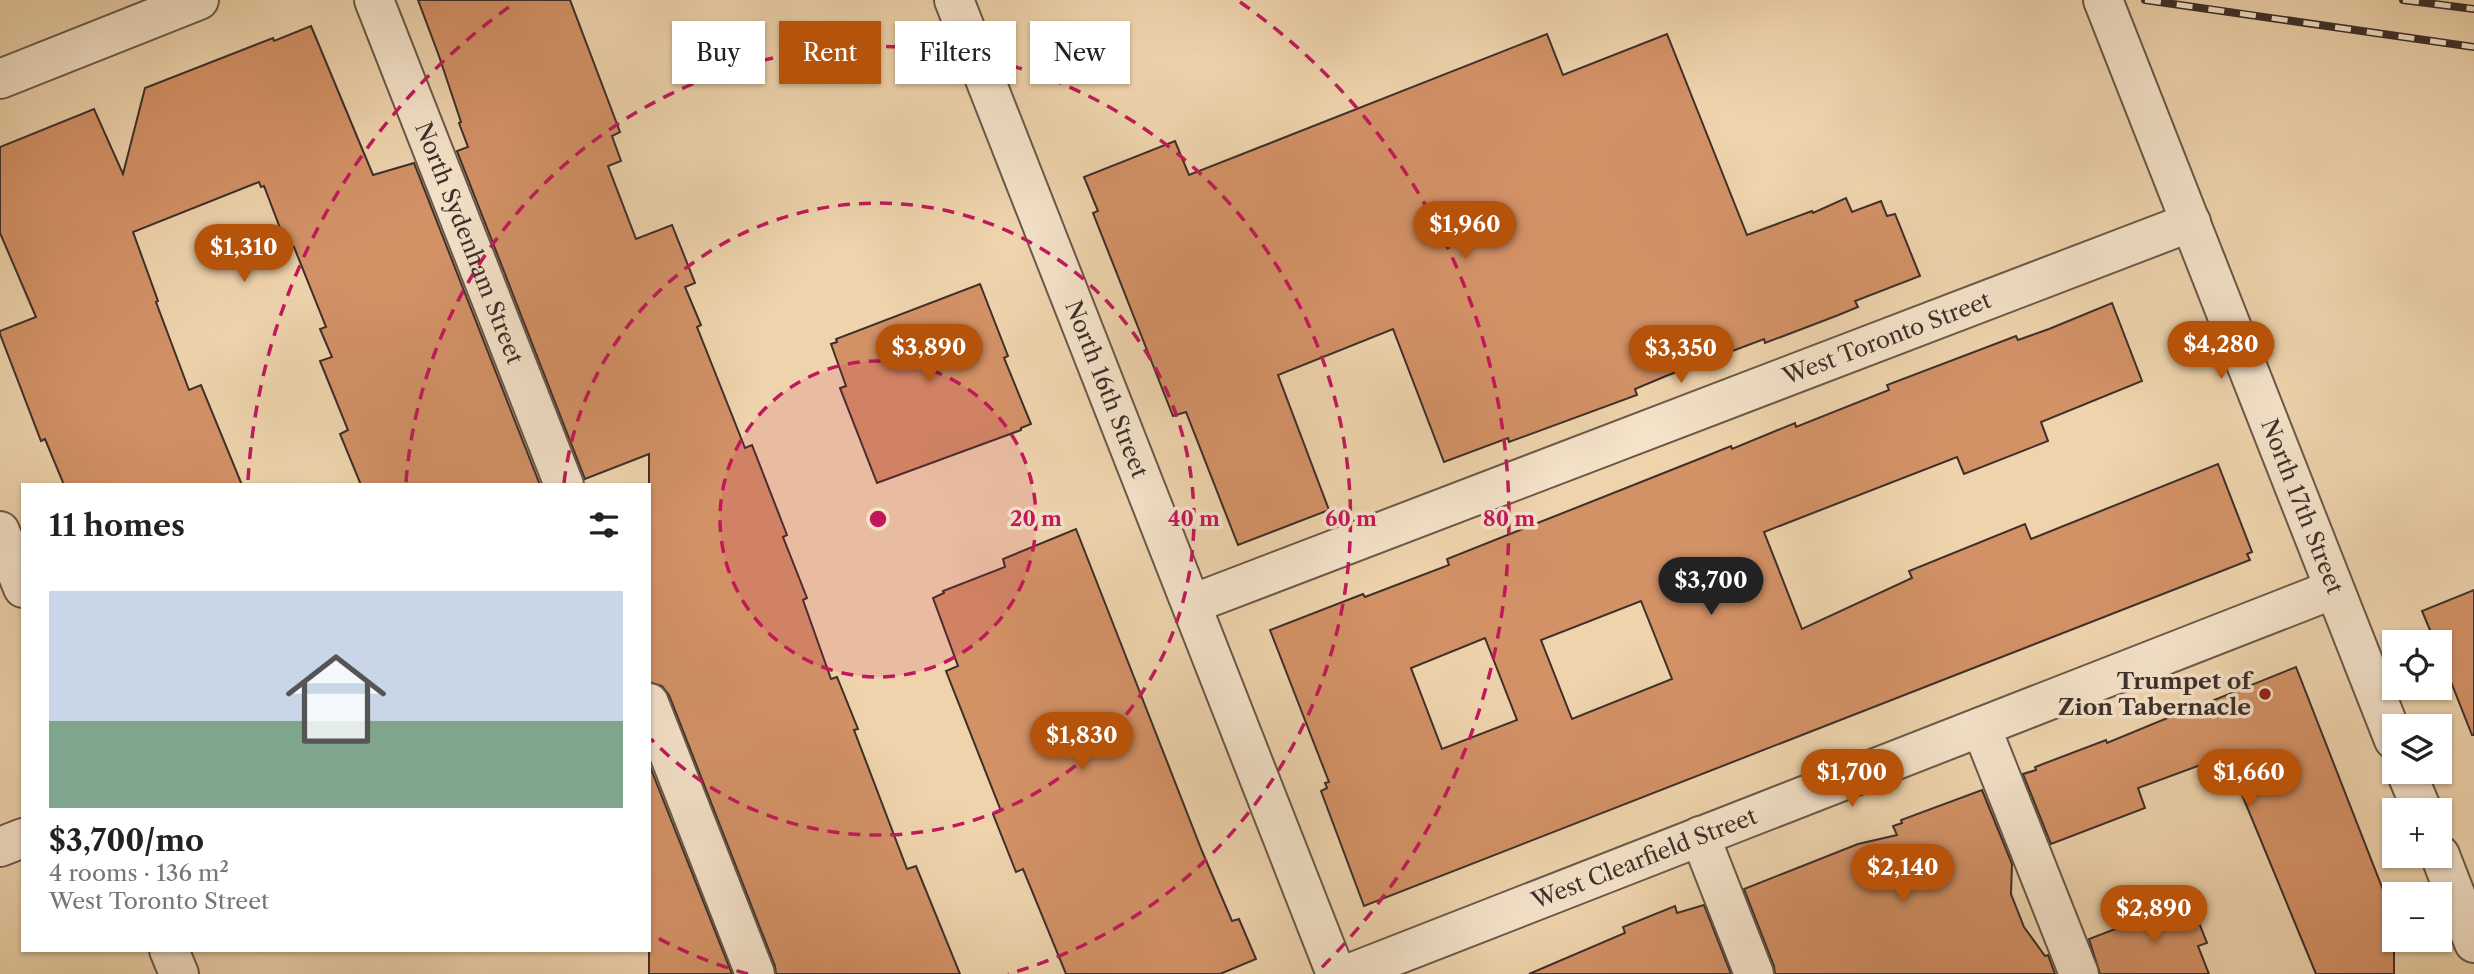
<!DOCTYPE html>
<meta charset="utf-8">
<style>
:root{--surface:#fff;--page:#f6f6f6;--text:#222;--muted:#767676;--accent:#b45309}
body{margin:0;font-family:"Libre Caslon Text",serif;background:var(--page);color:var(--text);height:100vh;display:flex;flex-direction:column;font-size:26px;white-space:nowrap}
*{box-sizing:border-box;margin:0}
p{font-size:23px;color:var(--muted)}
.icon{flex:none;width:38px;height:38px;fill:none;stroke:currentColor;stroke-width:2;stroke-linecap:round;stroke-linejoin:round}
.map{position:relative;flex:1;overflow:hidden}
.sheet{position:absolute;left:21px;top:483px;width:630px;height:469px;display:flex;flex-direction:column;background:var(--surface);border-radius:0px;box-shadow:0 2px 5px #0004}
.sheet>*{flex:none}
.banner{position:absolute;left:672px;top:21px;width:665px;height:63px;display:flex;gap:14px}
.fabs{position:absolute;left:2382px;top:630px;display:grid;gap:14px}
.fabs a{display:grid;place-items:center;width:70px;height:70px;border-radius:0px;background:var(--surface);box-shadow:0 2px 5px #0004;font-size:35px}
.price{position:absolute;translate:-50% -60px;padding:0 16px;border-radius:24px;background:var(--accent);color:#fff;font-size:23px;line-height:46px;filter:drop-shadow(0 2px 4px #0008)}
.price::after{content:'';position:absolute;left:50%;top:42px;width:21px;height:16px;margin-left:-10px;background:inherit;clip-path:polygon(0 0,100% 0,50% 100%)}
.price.current{background:#222;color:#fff}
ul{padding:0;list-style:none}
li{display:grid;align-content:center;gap:14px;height:371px;padding:0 28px}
li span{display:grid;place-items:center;height:217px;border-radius:0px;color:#555}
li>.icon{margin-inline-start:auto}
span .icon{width:126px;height:126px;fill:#fffc;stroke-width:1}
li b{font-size:30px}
h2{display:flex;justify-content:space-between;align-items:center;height:84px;padding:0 28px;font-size:30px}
.chip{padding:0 24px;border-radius:0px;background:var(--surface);box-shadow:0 2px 5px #0004;font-size:24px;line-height:63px}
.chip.current{background:var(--accent);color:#fff}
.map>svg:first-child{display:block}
.building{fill:#d39166;stroke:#3d2f2a;stroke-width:2;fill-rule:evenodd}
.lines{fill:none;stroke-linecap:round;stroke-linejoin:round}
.minor-casing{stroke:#69584a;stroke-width:42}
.minor{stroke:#f4e2c9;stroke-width:38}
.rail-casing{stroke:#3d2f2a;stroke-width:8}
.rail{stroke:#f4e2c9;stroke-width:5;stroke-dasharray:16;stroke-linecap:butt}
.ring{fill:none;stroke:#c2185b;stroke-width:3.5;stroke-dasharray:12 9}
.poi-dot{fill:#8f2418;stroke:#f4e2c9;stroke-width:2.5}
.labels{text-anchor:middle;stroke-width:7;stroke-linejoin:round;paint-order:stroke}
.street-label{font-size:23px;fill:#3d2f2a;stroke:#f4e2c9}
.poi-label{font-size:23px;font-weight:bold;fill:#3d2f2a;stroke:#f4e2c9;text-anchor:end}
.centre{fill:#c2185b;stroke:#f4e2c9;stroke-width:3.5}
.ring-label{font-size:21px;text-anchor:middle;font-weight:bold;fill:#c2185b;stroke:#f4e2c9;stroke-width:7;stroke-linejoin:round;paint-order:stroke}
</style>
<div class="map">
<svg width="2474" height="974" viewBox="0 0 2474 974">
<rect width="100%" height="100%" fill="#eed3ac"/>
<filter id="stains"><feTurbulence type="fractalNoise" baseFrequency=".00286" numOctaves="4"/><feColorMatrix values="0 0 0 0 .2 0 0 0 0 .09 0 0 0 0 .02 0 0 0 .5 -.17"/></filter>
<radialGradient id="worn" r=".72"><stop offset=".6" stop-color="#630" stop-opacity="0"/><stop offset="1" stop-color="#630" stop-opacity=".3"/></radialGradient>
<g class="building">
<polygon points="418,0 570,0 620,132 612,136 621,161 608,166 636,239 672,225 695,283 685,287 701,325 697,327 745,448 752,445 787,535 783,537 807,598 803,600 831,679 837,677 858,729 854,730 907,869 916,866 960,974 776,974 775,966 669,695 662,686 649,682 649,454 585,479 457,151 468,147 459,123 461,122 439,56"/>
<polygon points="311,26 373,175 414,163 540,485 361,485 340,434 348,430 320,361 332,357 320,329 326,327 294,247 288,249 264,186 261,187 259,182 133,232 158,301 156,302 189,390 201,385 242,485 64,485 45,439 41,441 0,334 0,331 36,317 0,233 0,147 94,109 123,174 145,88 273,38 274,41"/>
<polygon points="1547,34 1563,75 1667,34 1747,235 1812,211 1813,213 1846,198 1852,212 1881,201 1887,216 1895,214 1920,276 1855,301 1858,307 1836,316 1765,343 1764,339 1666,376 1635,389 1637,395 1509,442 1508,438 1444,462 1393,329 1278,375 1329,510 1238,545 1186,412 1173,416 1093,213 1098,211 1084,177 1175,141 1189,175"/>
<polygon points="980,284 1008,356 1004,358 1031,424 1021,428 1021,430 877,483 840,388 846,386 831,344 837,342 836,339"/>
<path d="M 2112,303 L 2142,381 L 2041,422 L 2048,441 L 1964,474 L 1957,457 L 1764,532 L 1802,629 L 1912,578 L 1909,571 L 2025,524 L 2031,539 L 2218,464 L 2252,552 L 2247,554 L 2250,560 L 1364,906 L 1321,791 L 1327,788 L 1325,783 L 1329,782 L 1270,630 L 1363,594 L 1365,597 L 1449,565 L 1447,559 L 1704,457 L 1731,446 L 1732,449 L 1795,423 L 1796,427 L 1889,390 L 1887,385 L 2016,336 L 2018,340 L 2049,329 ZM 1641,601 L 1672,679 L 1572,719 L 1541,640 ZM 1485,638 L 1517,720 L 1442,749 L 1411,668 Z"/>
<polygon points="1076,529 1202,851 1232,921 1239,919 1256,959 1220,974 1066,974 1023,869 1016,872 993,814 1001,811 946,671 958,666 933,598 944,593 943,591 1005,567 1003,559"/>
<polygon points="2474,590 2474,735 2472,735 2440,654 2440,642 2435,642 2422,611"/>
<polygon points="2296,667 2394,918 2394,974 2316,974 2231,768 2219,772 2214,760 2138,788 2145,808 2051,844 2023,774 2036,770 2035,767 2106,740 2107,743 2170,717 2175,706 2187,711"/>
<polygon points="649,764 732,974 649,974"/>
<polygon points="1982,790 2012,864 2011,894 2024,927 2045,956 2048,955 2055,974 1775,974 1774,966 1744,889 1858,844 1897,835 1893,826 1902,823 1901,820"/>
<polygon points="2190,900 2207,943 2198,946 2209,974 2100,974 2089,939"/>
<polygon points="1704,905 1731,974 1529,974 1625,933 1623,927 1675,906 1677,913"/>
</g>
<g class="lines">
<defs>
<g id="minor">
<path id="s1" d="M 374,0 L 564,485"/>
<path id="s2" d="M 954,0 L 1336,974"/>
<path id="s3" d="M 2103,0 L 2394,740"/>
<polyline points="0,79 199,0"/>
<polyline points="0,531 23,588"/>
<path id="s4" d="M 1192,604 L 2191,222"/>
<polyline points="649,703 755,974"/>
<polyline points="1981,727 2079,974"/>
<polyline points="2406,772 2422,810"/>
<polyline points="1700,836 1754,974"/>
<polyline points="0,847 23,838"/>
<polyline points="2440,855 2474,943"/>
<polyline points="169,950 179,974"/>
<path id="s5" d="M 1348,974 L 2334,589"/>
</g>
</defs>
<use href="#minor" class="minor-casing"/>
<use href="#minor" class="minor"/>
<defs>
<g id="rail">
<polyline points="2145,0 2474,47"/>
<polyline points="2403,0 2474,9"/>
</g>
</defs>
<use href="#rail" class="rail-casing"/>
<use href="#rail" class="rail"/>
</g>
<circle cx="878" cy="519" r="158" fill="#c2185b" fill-opacity=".12"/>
<g class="ring">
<circle cx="878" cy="519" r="158"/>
<path d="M564 483A316 316 0 1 1 651 739"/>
<path d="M748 974A473 473 0 0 1 652 935M406 482A473 473 0 1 1 1008 974"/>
<path d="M248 480A631 631 0 0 1 516 2M1240 2A631 631 0 0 1 1316 973"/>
</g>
<circle class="poi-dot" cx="2265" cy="694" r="7"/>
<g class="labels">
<g class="street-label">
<text dy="8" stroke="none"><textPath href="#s1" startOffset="261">North Sydenham Street</textPath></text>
<text dy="8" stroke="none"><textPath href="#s4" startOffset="744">West Toronto Street</textPath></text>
<text dy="8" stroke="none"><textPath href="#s2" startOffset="418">North 16th Street</textPath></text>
<text dy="8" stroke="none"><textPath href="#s3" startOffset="544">North 17th Street</textPath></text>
<text dy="8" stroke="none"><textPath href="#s5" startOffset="318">West Clearfield Street</textPath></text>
</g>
<g class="poi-label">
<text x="2251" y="689">Trumpet of<tspan x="2251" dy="26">Zion Tabernacle</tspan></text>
</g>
</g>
<circle cx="878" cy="519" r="10" class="centre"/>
<g class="ring-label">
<text x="1036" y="526">20 m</text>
<text x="1194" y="526">40 m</text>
<text x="1351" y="526">60 m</text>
<text x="1509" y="526">80 m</text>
</g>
<rect width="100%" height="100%" filter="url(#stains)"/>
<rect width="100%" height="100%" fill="url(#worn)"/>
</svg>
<div class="fabs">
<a><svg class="icon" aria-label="locate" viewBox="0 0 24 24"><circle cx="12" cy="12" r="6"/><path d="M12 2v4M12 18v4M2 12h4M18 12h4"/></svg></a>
<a><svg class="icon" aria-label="layers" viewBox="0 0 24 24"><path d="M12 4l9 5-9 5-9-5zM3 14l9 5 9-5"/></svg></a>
<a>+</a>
<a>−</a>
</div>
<b class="price" style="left:1465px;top:261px">$1,960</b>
<b class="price" style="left:244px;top:284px">$1,310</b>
<b class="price" style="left:2221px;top:381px">$4,280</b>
<b class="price" style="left:929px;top:384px">$3,890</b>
<b class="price" style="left:1681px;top:385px">$3,350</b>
<b class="price current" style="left:1711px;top:617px">$3,700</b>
<b class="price" style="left:1082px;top:772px">$1,830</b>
<b class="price" style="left:1852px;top:809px">$1,700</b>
<b class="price" style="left:2249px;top:809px">$1,660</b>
<b class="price" style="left:1903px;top:904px">$2,140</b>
<b class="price" style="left:2154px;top:945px">$2,890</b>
<div class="banner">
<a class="chip">Buy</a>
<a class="chip current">Rent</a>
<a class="chip">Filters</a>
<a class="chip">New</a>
</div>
<section class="sheet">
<h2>11 homes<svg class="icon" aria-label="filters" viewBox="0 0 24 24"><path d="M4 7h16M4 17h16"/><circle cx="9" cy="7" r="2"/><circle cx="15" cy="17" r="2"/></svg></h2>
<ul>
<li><span style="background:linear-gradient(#c9d6e8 60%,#7fa58c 0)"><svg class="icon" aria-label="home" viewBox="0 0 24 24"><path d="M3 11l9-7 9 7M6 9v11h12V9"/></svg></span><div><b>$3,700/mo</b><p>4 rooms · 136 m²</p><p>West Toronto Street</p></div></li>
</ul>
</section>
</div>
